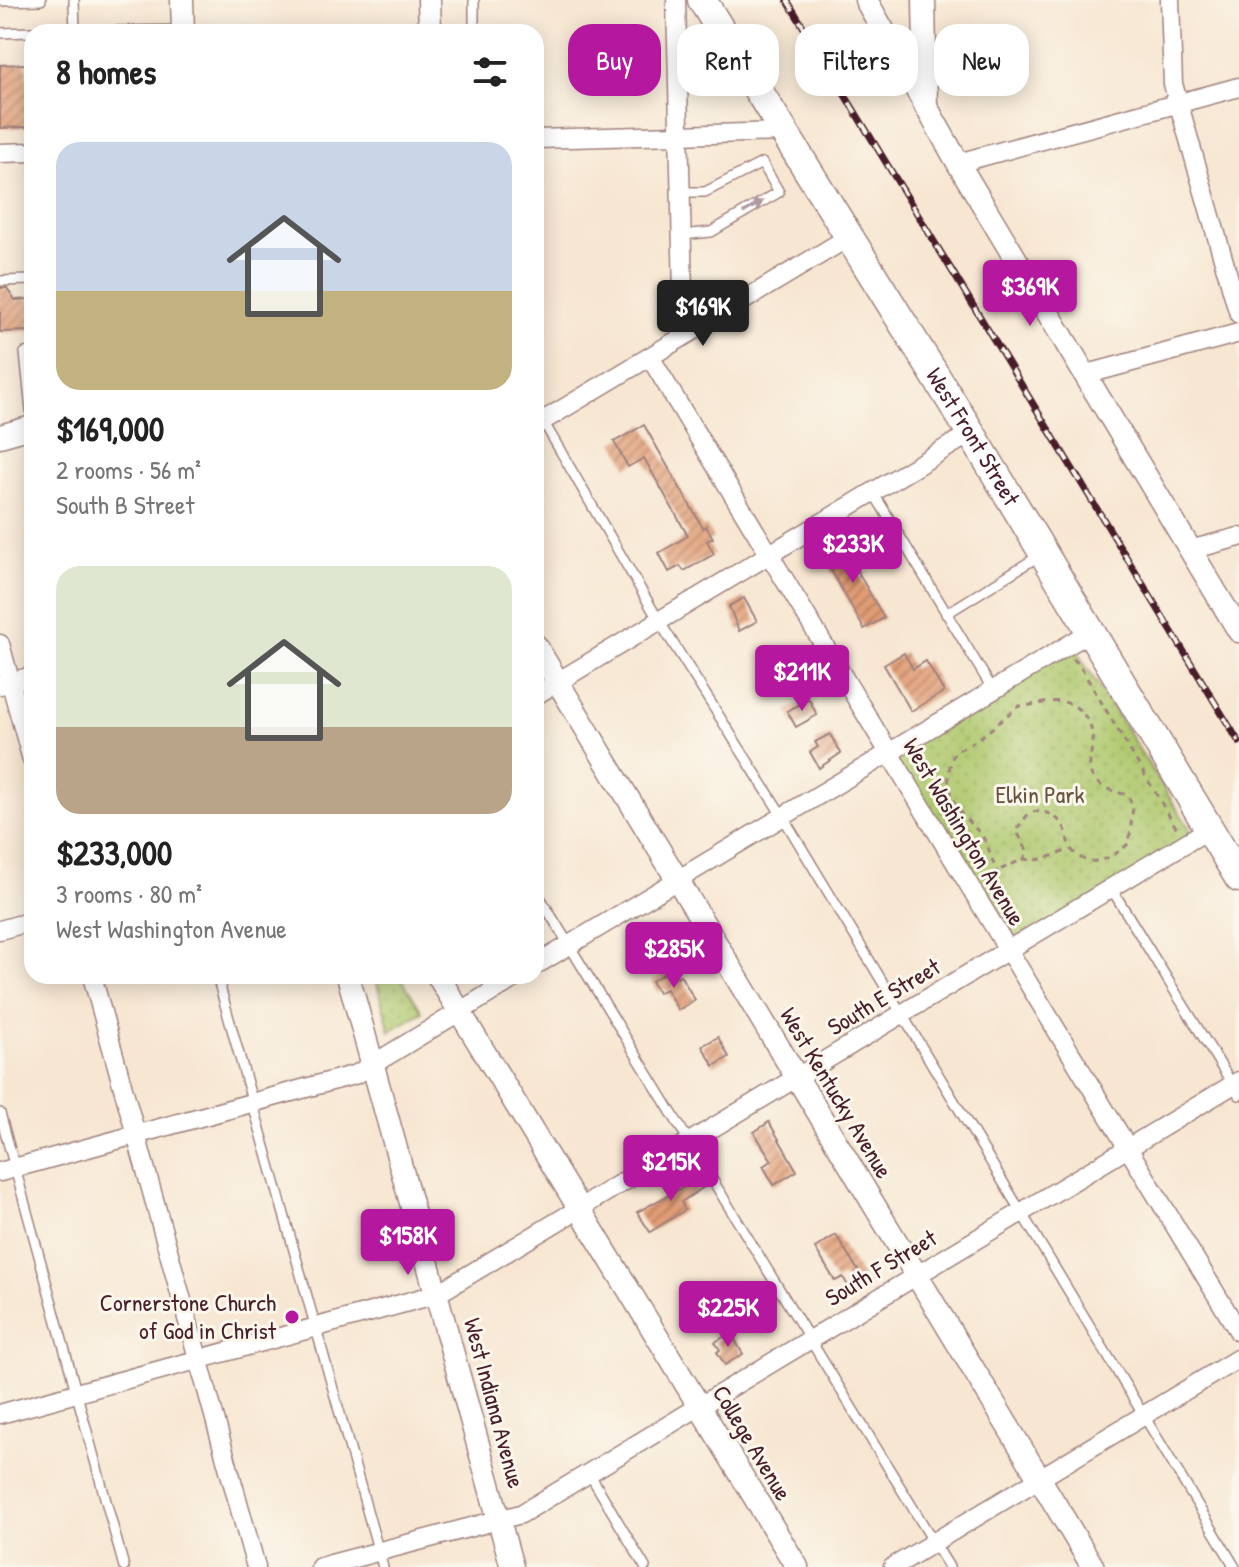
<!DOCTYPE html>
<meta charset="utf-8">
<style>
:root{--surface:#fff;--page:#f2f2f2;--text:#222;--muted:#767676;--accent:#b5179e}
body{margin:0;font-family:"Patrick Hand",sans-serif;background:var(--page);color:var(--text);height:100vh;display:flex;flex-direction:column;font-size:30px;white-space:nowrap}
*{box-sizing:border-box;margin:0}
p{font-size:26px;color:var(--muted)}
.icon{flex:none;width:44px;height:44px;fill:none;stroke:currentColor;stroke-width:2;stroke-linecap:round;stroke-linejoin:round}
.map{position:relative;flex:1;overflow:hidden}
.side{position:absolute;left:24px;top:24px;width:520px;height:960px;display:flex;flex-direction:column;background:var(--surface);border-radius:24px;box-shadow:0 4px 20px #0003}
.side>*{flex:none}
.hud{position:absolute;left:568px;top:24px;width:550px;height:72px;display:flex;gap:16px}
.price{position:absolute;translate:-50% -68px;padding:0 18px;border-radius:8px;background:var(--accent);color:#fff;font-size:26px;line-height:52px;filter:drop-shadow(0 2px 4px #0008)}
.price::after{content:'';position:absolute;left:50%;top:48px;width:24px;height:18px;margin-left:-12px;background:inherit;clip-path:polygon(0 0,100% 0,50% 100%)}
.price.on{background:#222;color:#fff}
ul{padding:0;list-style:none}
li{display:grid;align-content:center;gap:16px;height:424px;padding:0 32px}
li span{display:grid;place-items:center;height:248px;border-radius:24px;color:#555}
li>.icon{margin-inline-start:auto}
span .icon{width:144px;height:144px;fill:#fffc;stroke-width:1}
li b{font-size:34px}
h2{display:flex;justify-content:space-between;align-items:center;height:96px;padding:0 32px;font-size:34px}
.chip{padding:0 28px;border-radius:24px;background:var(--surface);box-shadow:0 4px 20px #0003;font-size:28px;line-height:72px}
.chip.on{background:var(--accent);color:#fff}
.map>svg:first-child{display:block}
.park{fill:url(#park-dots);stroke:#7d744d;stroke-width:2}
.building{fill:url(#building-hatch)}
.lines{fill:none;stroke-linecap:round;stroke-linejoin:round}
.service-casing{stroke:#a0827e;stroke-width:12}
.minor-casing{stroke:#a0827e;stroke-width:21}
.tertiary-casing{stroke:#a0827e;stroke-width:25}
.primary-casing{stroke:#a0827e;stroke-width:31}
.path{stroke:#a0827e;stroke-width:3;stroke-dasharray:6 6;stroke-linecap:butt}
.service{stroke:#fff;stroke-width:9}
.minor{stroke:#fff;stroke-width:18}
.tertiary{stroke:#fff;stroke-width:22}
.primary{stroke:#fff;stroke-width:28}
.rail-casing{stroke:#4a1f2b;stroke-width:7}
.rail{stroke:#fbf7ec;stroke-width:4;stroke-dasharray:12;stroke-linecap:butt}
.oneway{fill:#ae9aa0}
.poi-dot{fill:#b5179e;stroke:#fbf7ec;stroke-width:3}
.labels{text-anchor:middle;stroke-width:6;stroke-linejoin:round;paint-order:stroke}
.street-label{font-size:24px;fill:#4a1f2b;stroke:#fbf7ec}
.park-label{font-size:24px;fill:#69523f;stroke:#fbf7ec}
.poi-label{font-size:24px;fill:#4a1f2b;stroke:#fbf7ec;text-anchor:end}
</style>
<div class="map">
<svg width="1239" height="1567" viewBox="0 0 1239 1567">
<defs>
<pattern id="park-dots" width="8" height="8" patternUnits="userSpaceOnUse" patternTransform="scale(2)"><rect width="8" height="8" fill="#b0c96f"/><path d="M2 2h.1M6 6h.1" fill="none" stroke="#99ac60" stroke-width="1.8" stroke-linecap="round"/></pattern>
<pattern id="building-hatch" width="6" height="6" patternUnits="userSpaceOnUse" patternTransform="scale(2)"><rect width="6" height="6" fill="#e19c75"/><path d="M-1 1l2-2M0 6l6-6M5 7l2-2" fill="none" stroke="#b87f60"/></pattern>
</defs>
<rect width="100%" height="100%" fill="#fbf7ec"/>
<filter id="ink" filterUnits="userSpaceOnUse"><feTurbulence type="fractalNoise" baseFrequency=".0125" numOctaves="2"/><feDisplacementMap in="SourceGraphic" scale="16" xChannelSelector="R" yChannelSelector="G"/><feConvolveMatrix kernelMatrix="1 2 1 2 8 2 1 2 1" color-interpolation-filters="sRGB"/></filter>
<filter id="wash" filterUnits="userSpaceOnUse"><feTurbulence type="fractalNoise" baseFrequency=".006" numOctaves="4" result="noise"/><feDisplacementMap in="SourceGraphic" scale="32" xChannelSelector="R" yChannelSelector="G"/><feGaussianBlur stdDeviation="1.8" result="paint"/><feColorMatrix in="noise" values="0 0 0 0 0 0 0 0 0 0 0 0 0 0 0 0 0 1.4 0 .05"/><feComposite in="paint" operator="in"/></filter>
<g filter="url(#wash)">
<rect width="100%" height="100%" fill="#f7e6d1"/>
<g class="park">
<polygon points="1071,643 1195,837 1007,950 888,753"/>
<polygon points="375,976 400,976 422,1012 390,1031"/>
</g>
<g id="blocks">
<g class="building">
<polygon points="27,64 30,127 0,128 0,65"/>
<polygon points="0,288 7,288 15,300 32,299 32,331 0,332"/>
<polygon points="644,425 703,528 706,526 713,538 707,541 714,554 684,571 680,566 669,572 659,553 688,536 644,458 628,467 614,442"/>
<polygon points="847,541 854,555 851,560 884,618 864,629 822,554"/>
<polygon points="744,598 757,621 739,631 729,606"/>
<polygon points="904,653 913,669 926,661 944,692 911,711 884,665"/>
<polygon points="809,699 817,715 796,727 787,711"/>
<polygon points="830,734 841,753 819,768 810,752 818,747 815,742"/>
<polygon points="667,972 672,980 680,975 695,1000 678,1010 666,989 658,993 651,981"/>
<polygon points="718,1037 729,1057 714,1066 702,1046"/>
<polygon points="769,1122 797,1171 774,1185 763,1166 772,1161 754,1132"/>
<polygon points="696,1168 707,1185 681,1202 685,1210 650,1232 637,1212 689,1184 684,1176"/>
<polygon points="836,1235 862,1277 859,1279 863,1284 851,1291 843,1277 835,1281 815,1248"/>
<polygon points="731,1333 743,1354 725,1365 717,1352 720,1350 715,1342"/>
</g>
</g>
</g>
<g filter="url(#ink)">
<use href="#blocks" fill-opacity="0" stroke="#a0827e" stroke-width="2"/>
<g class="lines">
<defs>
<g id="service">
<polyline points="74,0 75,32"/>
<polyline points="474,0 474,32"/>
<polyline points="0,1 41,0"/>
<polyline points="48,32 181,30"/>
<polyline points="0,33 32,32"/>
<polyline points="681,192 705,192 762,163 779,192 711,232 682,235"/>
<polyline points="0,281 32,280"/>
<polyline points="32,352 25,353 32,420"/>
<polyline points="543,421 659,621 783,817 1235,1567"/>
<polyline points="873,492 993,690"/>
<polyline points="946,614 1042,554"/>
<polyline points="1111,888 1239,1095"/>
<polyline points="536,891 949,1567"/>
<polyline points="217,976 383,1567"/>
<polyline points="0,1113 124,1567"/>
<polyline points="589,1473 645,1567"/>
</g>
<g id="minor">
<polyline points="676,0 684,335"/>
<polyline points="1170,0 1173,84 1239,314"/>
<polyline points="536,139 784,132"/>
<polyline points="0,153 32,152"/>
<polyline points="958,163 1239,87"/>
<polyline points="650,357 1239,1332"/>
<polyline points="1084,375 1239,333"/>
<polyline points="536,425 849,237"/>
<polyline points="1190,550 1239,537"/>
<polyline points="0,644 32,760"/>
<polyline points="0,685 32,676"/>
<polyline points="536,695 971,433"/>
<polyline points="0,930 32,921"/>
<polyline points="536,965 1090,632"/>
<polyline points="92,976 256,1567"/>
<polyline points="0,1172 357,1074 518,976"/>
<polyline points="0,1414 437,1294 1209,829"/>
<polyline points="320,1567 521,1514 1239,1081"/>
<polyline points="893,1567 1239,1358"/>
</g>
<g id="tertiary">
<polyline points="182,0 183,32"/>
<polyline points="429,0 430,32"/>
<polyline points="866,0 958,163 1239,631"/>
<polyline points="924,0 926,107"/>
<polyline points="0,436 32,427"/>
<polyline points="536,646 1093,1567"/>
<polyline points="348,976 512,1567"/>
<polyline points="438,976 797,1567"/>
</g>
<g id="primary">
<path id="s1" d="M 702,0 L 971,433 L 1239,878"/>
</g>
</defs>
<use href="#service" class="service-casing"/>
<use href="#minor" class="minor-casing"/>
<use href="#tertiary" class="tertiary-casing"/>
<use href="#primary" class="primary-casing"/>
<g class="path">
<polyline points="1073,659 1078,663 1177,829"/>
<path d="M 1024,859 C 1043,863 1053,854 1071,850"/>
<path d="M 986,884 L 997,871 C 992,862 990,850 985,841 C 980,831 971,825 964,817 C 946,797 945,773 955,751 C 982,741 997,722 1019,706 C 1033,706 1050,700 1062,702 C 1072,703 1077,707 1083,714 C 1104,738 1081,763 1094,779 C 1102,789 1116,792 1128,795 L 1133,807 L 1129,843 C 1113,858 1088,872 1071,849 C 1067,843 1068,837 1066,831 C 1059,815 1045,810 1030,812 L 1016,830 L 1028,852 L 1024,859 L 997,871"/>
</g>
<use href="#service" class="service"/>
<use href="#minor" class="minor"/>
<use href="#tertiary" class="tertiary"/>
<use href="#primary" class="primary"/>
<defs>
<polyline id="rail" points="787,0 1239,742"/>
</defs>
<use href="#rail" class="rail-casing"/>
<use href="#rail" class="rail"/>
</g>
<defs><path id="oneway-solid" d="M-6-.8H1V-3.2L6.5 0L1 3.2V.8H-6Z" transform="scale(2)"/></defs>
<use class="oneway" href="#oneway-solid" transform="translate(753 207) rotate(-31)"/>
</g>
<circle class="poi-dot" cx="292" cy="1317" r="8"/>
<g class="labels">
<g class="street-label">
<text dy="8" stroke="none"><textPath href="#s1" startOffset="514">West Front Street</textPath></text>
<text transform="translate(964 832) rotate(59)" y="8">West Washington Avenue</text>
<text transform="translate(884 997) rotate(-31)" y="8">South E Street</text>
<text transform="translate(836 1093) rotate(59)" y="8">West Kentucky Avenue</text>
<text transform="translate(881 1268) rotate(-31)" y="8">South F Street</text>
<text transform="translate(494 1403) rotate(75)" y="8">West Indiana Avenue</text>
<text transform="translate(752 1443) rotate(59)" y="8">College Avenue</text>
</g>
<g class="park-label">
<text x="1040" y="803">Elkin Park</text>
</g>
<g class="poi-label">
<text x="276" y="1311">Cornerstone Church<tspan x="276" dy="28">of God in Christ</tspan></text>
</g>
</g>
</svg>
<b class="price" style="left:1030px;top:328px">$369K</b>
<b class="price on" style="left:703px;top:348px">$169K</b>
<b class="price" style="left:853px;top:585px">$233K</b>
<b class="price" style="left:802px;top:713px">$211K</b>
<b class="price" style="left:674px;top:990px">$285K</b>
<b class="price" style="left:671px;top:1203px">$215K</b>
<b class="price" style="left:408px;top:1277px">$158K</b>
<b class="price" style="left:728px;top:1349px">$225K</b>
<div class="hud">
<a class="chip on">Buy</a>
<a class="chip">Rent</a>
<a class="chip">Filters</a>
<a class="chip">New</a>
</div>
<section class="side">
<h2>8 homes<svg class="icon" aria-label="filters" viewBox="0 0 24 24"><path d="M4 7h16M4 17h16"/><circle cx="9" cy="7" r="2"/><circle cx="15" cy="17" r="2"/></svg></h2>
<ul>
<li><span style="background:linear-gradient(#c9d6e8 60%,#c2b280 0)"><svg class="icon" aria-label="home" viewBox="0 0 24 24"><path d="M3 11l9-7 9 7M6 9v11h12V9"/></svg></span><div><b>$169,000</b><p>2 rooms · 56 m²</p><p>South B Street</p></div></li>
<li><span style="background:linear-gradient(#dfe7d0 65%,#b9a48a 0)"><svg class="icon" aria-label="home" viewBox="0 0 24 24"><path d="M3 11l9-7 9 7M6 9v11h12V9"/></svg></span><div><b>$233,000</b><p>3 rooms · 80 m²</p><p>West Washington Avenue</p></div></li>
</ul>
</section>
</div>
